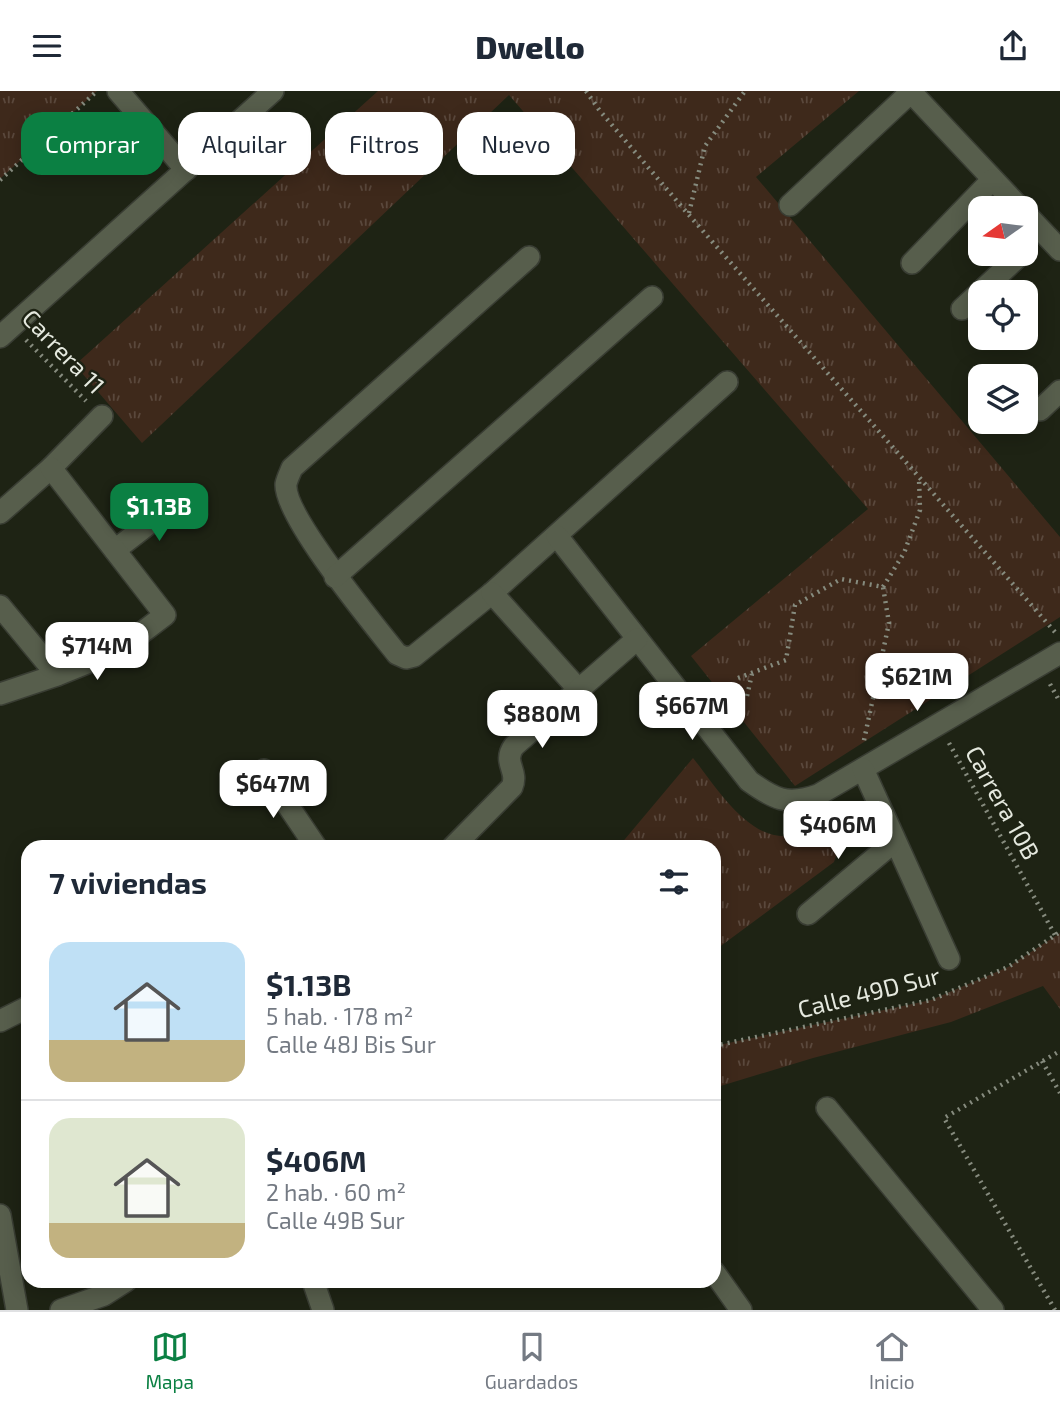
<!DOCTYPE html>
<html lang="es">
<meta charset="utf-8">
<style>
:root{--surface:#fff;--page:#f6f6f7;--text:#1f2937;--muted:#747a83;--line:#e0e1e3;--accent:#0b8043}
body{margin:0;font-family:"Exo 2",sans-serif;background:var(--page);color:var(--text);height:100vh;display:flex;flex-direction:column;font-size:26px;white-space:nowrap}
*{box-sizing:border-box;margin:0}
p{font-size:23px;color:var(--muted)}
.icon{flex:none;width:38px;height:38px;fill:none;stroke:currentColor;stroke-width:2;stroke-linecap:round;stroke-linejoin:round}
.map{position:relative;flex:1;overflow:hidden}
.sheet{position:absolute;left:21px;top:749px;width:700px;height:448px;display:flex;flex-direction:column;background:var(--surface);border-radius:21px;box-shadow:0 4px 18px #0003}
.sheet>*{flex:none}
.hud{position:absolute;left:21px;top:21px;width:700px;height:63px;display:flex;gap:14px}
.needle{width:46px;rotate:256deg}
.buttons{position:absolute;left:968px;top:105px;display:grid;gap:14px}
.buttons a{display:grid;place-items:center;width:70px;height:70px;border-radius:14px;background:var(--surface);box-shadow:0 4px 18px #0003;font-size:35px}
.price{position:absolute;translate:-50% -60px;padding:0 16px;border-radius:14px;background:#fff;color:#222;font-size:23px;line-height:46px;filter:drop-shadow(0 2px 4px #0008)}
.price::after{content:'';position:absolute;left:50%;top:42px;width:21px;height:16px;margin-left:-10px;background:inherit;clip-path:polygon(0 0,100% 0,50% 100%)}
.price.on{background:var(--accent);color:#fff}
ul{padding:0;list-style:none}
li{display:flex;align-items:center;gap:21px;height:175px;padding:0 28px}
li+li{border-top:2px solid var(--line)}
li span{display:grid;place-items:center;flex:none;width:196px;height:140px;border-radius:21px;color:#555}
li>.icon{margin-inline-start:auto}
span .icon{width:84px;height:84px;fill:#fffc;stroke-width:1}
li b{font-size:30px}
h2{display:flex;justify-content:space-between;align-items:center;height:84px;padding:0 28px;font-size:30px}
.pill{padding:0 24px;border-radius:21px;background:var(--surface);box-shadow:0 4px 18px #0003;font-size:24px;line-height:63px}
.pill.on{background:var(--accent);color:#fff}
header{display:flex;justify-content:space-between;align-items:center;height:91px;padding:0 28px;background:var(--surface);font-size:32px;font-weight:800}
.tab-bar{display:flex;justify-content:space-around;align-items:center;height:98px;border-top:2px solid var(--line);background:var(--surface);font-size:19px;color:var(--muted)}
.tab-bar a{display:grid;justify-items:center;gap:4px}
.tab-bar .on{color:var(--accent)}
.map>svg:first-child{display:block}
.grass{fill:url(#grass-tufts)}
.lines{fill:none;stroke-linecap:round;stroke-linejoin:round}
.minor-casing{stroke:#393d33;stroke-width:24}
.path{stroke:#868b7e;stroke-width:4.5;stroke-dasharray:2 5;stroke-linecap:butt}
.minor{stroke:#575e4c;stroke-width:21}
.labels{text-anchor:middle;stroke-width:5;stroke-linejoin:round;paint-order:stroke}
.street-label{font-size:24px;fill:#e5e9df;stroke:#1e2314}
</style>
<header><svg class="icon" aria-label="menu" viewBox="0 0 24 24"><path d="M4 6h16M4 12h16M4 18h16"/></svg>Dwello<svg class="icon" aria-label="share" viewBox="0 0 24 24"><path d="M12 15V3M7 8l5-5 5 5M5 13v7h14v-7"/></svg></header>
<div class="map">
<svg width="1060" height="1219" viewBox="0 0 1060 1219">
<defs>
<pattern id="grass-tufts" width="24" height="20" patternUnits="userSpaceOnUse" patternTransform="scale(1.75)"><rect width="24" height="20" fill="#3e291b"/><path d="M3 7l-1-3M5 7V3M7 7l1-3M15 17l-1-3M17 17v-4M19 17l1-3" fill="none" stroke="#5a483c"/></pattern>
</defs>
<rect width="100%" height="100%" fill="#1e2314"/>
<g class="grass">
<polygon points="0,0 97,0 0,88"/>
<polygon points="378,0 859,0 756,86 1060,446 1060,526 795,695 691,565 868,418 509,4 142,352 75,274"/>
<path d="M 693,667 C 718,698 754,760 801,742 C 819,734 837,723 854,714 L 834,771 L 714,860 L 714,756 L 622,756 L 620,754 Z"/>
<polygon points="1060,842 1060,918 1043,895 951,931 813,967 714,997 714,955 931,909 1008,876"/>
</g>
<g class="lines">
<defs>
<g id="minor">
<polyline points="118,0 186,79"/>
<polyline points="790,114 911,1 1020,117"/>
<polyline points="1026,123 1060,159"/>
<path d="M 529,166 L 292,377 C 290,382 287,388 286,393 C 283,424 375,535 397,563 L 406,567 L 414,565 L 492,502 L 727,291"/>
<polyline points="912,172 992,89"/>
<polyline points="962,218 1021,163"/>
<polyline points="0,246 273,0"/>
<polyline points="1040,319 1060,300"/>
<polyline points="0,422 51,377 102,325"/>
<path d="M 557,445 L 749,690 C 774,708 787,715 818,704 L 1060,562"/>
<polyline points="115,459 177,411"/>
<polyline points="335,486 652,206"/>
<polyline points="492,502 580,600"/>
<polyline points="0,515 57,584"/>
<polyline points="0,603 57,584 119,559 165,524 51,377"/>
<polyline points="863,678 949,868"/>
<polyline points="264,679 316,756"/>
<path d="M 453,756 L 512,696 C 519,679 502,672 514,655 L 637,548"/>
<polyline points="808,823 895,750"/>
<polyline points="0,930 28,916"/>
<polyline points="827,1017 993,1219"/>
<polyline points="0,1124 17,1219"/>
<polyline points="714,1181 741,1219"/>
<polyline points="313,1190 323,1219"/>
<polyline points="61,1219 104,1204 126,1190"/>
</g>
</defs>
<use href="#minor" class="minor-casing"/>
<g class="path">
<polyline points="586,0 600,20 688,123 1055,541"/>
<polyline points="0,89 97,0"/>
<polyline points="689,122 705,55 745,0"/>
<polyline points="26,249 86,310"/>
<polyline points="883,496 904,462 920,419 919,387"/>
<polyline points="738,587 786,569 795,514 841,488 883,496 889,532 863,654"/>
<polyline points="1050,593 1060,611"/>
<polyline points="747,605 752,583"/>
<polyline points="949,652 1055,844"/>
<polyline points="714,955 931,909 1008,876 1060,841"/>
<polyline points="1042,970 1060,1002"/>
<polyline points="1055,1219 944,1027 1060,960"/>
</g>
<use href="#minor" class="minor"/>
</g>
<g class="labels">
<g class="street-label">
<text transform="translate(63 261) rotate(46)" y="8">Carrera 11</text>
<text transform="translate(1002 712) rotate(61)" y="8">Carrera 10B</text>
<text transform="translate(869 902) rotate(-14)" y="8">Calle 49D Sur</text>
</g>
</g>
</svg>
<div class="buttons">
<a><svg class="needle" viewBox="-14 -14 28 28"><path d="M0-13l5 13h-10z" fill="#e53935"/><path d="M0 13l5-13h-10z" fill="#747a83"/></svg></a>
<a><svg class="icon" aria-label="locate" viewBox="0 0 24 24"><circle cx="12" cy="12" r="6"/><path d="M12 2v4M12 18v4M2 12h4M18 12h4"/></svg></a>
<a><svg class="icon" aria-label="layers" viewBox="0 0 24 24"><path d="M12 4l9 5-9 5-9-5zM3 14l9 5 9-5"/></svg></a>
</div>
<b class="price on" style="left:159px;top:452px">$1.13B</b>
<b class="price" style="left:97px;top:591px">$714M</b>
<b class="price" style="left:917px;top:622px">$621M</b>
<b class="price" style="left:692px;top:651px">$667M</b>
<b class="price" style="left:542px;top:659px">$880M</b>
<b class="price" style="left:273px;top:729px">$647M</b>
<b class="price" style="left:838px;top:770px">$406M</b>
<div class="hud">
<a class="pill on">Comprar</a>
<a class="pill">Alquilar</a>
<a class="pill">Filtros</a>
<a class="pill">Nuevo</a>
</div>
<section class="sheet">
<h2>7 viviendas<svg class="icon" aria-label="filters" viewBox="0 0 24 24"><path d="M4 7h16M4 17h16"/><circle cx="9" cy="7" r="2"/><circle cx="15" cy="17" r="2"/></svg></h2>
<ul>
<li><span style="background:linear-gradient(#bfe0f5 70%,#c2b280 0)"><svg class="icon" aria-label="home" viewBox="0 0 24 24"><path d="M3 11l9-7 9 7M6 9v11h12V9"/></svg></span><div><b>$1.13B</b><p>5 hab. · 178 m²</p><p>Calle 48J Bis Sur</p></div></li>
<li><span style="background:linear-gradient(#dfe7d0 75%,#c2b280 0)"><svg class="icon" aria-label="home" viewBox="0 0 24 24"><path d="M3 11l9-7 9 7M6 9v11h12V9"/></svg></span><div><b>$406M</b><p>2 hab. · 60 m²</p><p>Calle 49B Sur</p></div></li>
</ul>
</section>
</div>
<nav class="tab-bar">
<a class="on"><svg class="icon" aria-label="map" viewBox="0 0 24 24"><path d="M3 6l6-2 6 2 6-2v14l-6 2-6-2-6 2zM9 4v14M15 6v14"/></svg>Mapa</a>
<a><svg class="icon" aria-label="saved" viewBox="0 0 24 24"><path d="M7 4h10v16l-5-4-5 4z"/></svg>Guardados</a>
<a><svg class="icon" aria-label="home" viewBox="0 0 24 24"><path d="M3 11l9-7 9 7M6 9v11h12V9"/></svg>Inicio</a>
</nav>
